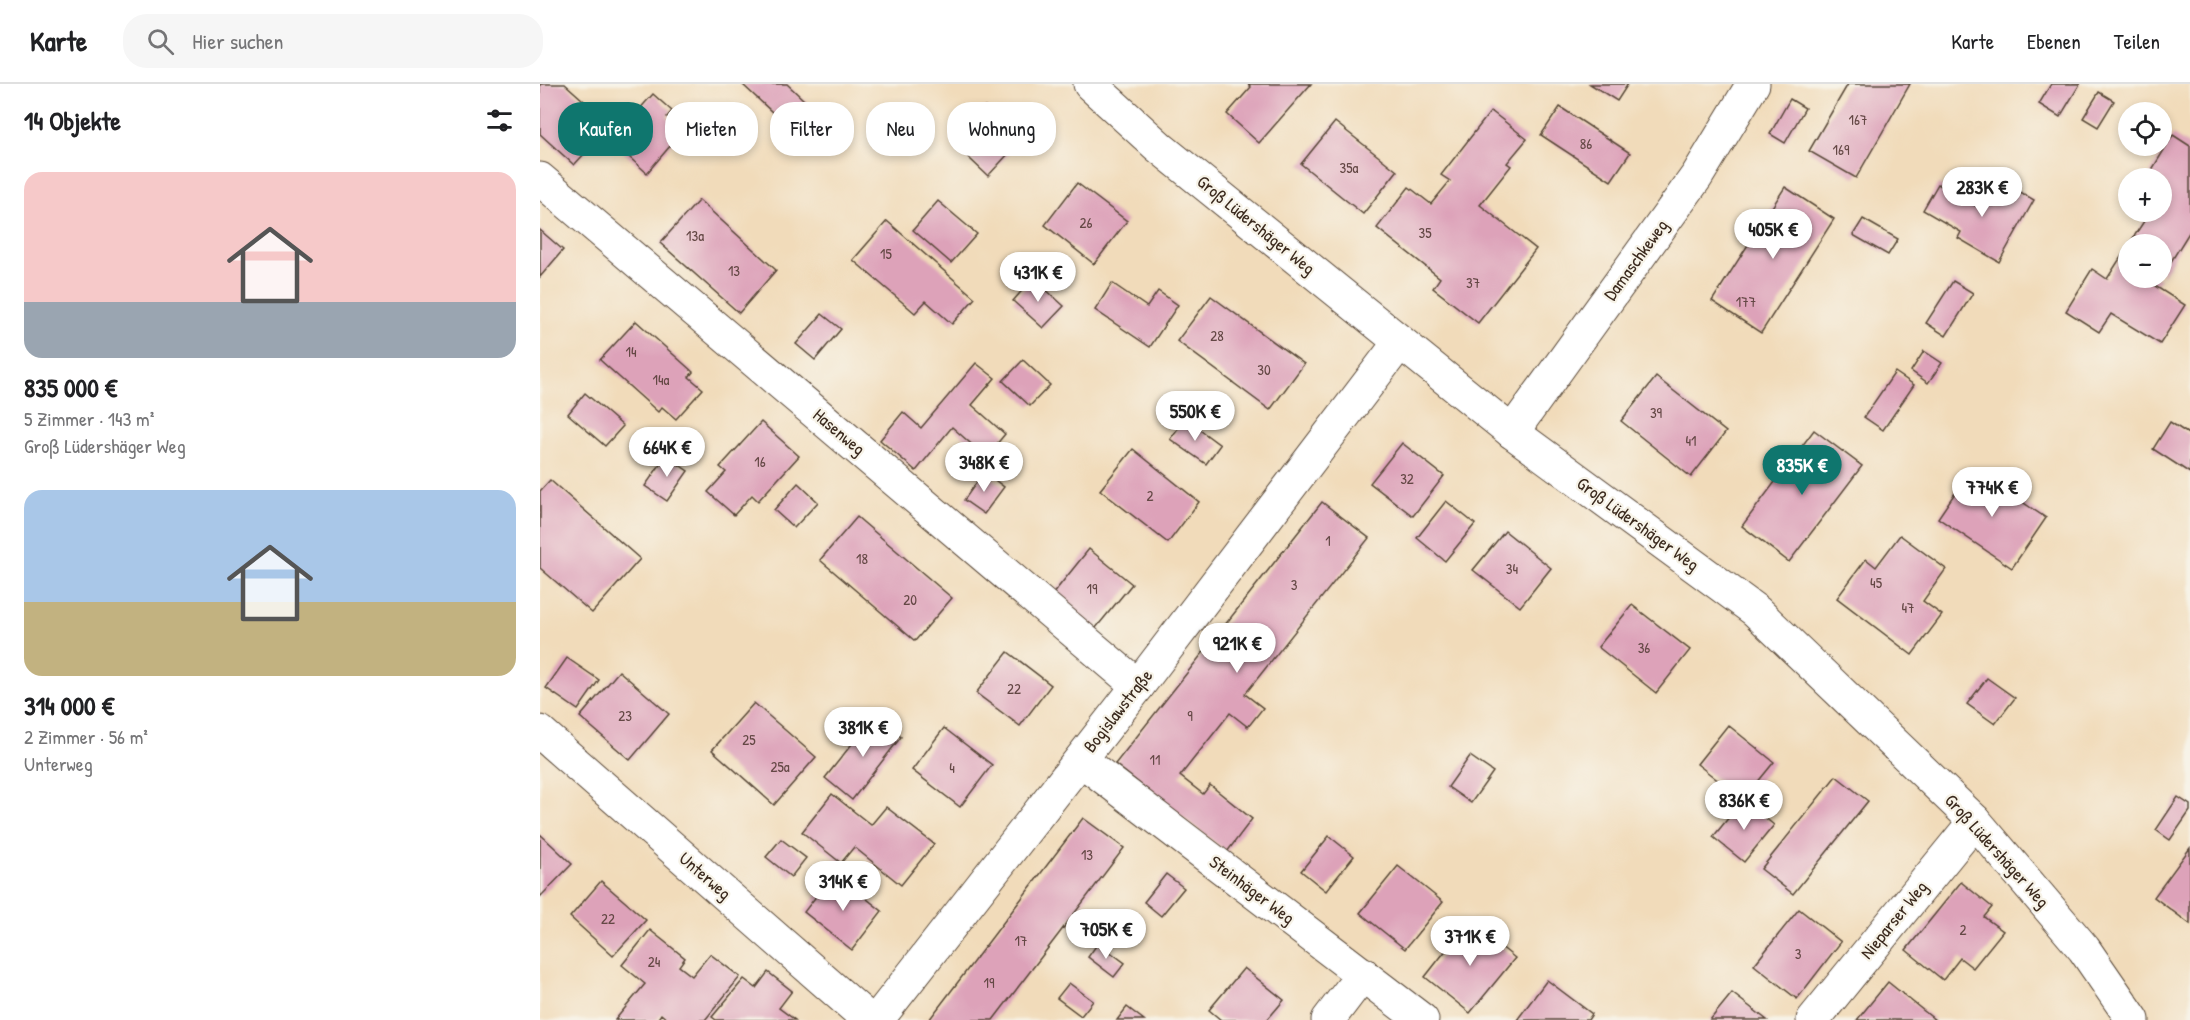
<!DOCTYPE html>
<html lang="de">
<meta charset="utf-8">
<style>
:root{--surface:#fff;--page:#f6f6f6;--text:#202124;--muted:#757577;--line:#e0e0e0;--accent:#0f766e}
body{margin:0;font-family:"Patrick Hand",sans-serif;background:var(--page);color:var(--text);height:100vh;display:flex;flex-direction:column;font-size:22px;white-space:nowrap}
*{box-sizing:border-box;margin:0}
p{font-size:20px;color:var(--muted)}
.icon{flex:none;width:33px;height:33px;fill:none;stroke:currentColor;stroke-width:2;stroke-linecap:round;stroke-linejoin:round}
.map{position:relative;flex:1;overflow:hidden}
.details{display:flex;flex-direction:column;background:var(--surface);width:540px}
.details>*{flex:none}
.banner{position:absolute;left:18px;top:18px;width:570px;height:54px;display:flex;gap:12px}
.fabs{position:absolute;left:1578px;top:18px;display:grid;gap:12px}
.fabs a{display:grid;place-items:center;width:54px;height:54px;border-radius:50%;background:var(--surface);box-shadow:0 3px 9px #0003;font-size:30px}
.price{position:absolute;translate:-50% -51px;padding:0 14px;border-radius:21px;background:#fff;color:#222;font-size:20px;line-height:39px;filter:drop-shadow(0 2px 3px #0008)}
.price::after{content:'';position:absolute;left:50%;top:36px;width:18px;height:14px;margin-left:-9px;background:inherit;clip-path:polygon(0 0,100% 0,50% 100%)}
.price.current{background:var(--accent);color:#fff}
ul{padding:0;list-style:none}
li{display:grid;align-content:center;gap:12px;height:318px;padding:0 24px}
li span{display:grid;place-items:center;height:186px;border-radius:18px;color:#555}
li>.icon{margin-inline-start:auto}
span .icon{width:108px;height:108px;fill:#fffc;stroke-width:1}
li b{font-size:26px}
h2{display:flex;justify-content:space-between;align-items:center;height:72px;padding:0 24px;font-size:26px}
.chip{padding:0 21px;border-radius:24px;background:var(--surface);box-shadow:0 3px 9px #0003;font-size:21px;line-height:54px}
.chip.current{background:var(--accent);color:#fff}
header{display:flex;align-items:center;gap:36px;box-sizing:border-box;height:84px;padding:0 30px;background:var(--surface);border-bottom:2px solid var(--line)}
header strong{font-size:28px}
nav{display:flex;gap:33px;margin-inline-start:auto;font-size:21px}
.search{width:420px;height:54px;background:var(--page);display:flex;align-items:center;gap:15px;box-sizing:border-box;padding:0 21px;border-radius:24px;color:var(--muted);font-size:22px}
main{display:flex;flex:1;min-height:0}
.map>svg:first-child{display:block}
.building{fill:#dda2b9}
.lines{fill:none;stroke-linecap:round;stroke-linejoin:round}
.street-casing{stroke:#564535;stroke-width:35}
.street{stroke:#fff;stroke-width:33}
.labels{text-anchor:middle;stroke-width:4.5;stroke-linejoin:round;paint-order:stroke}
.number-label{font-size:15px;fill:#644845}
.street-label{font-size:18px;fill:#3b2a1e;stroke:#f7f3e8}
</style>
<header>
<strong>Karte</strong>
<div class="search"><svg class="icon" aria-label="search" viewBox="0 0 24 24"><circle cx="10" cy="10" r="6"/><path d="M15 15l6 6"/></svg>Hier suchen</div>
<nav><a>Karte</a><a>Ebenen</a><a>Teilen</a></nav>
</header>
<main>
<section class="details">
<h2>14 Objekte<svg class="icon" aria-label="filters" viewBox="0 0 24 24"><path d="M4 7h16M4 17h16"/><circle cx="9" cy="7" r="2"/><circle cx="15" cy="17" r="2"/></svg></h2>
<ul>
<li><span style="background:linear-gradient(#f6c9c9 70%,#9aa5b1 0)"><svg class="icon" aria-label="home" viewBox="0 0 24 24"><path d="M3 11l9-7 9 7M6 9v11h12V9"/></svg></span><div><b>835 000 €</b><p>5 Zimmer · 143 m²</p><p>Groß Lüdershäger Weg</p></div></li>
<li><span style="background:linear-gradient(#a9c7e8 60%,#c2b280 0)"><svg class="icon" aria-label="home" viewBox="0 0 24 24"><path d="M3 11l9-7 9 7M6 9v11h12V9"/></svg></span><div><b>314 000 €</b><p>2 Zimmer · 56 m²</p><p>Unterweg</p></div></li>
</ul>
</section>
<div class="map">
<svg width="1650" height="936" viewBox="0 0 1650 936">
<rect width="100%" height="100%" fill="#f7f3e8"/>
<filter id="ink" filterUnits="userSpaceOnUse"><feTurbulence type="fractalNoise" baseFrequency=".0167" numOctaves="2"/><feDisplacementMap in="SourceGraphic" scale="12" xChannelSelector="R" yChannelSelector="G"/><feConvolveMatrix kernelMatrix="1 2 1 2 8 2 1 2 1" color-interpolation-filters="sRGB"/></filter>
<filter id="wash" filterUnits="userSpaceOnUse"><feTurbulence type="fractalNoise" baseFrequency=".008" numOctaves="4" result="noise"/><feDisplacementMap in="SourceGraphic" scale="24" xChannelSelector="R" yChannelSelector="G"/><feGaussianBlur stdDeviation="1.35" result="paint"/><feColorMatrix in="noise" values="0 0 0 0 0 0 0 0 0 0 0 0 0 0 0 0 0 1.4 0 .05"/><feComposite in="paint" operator="in"/></filter>
<g filter="url(#wash)">
<rect width="100%" height="100%" fill="#f1dbba"/>
<g id="blocks">
<g class="building">
<polygon points="0,0 25,0 71,41 34,81 0,50"/>
<polygon points="202,0 247,0 283,34 262,56"/>
<polygon points="708,0 771,0 719,59 687,30 711,3"/>
<polygon points="1050,0 1088,0 1077,17"/>
<polygon points="1308,0 1370,0 1316,94 1269,67"/>
<polygon points="1511,0 1540,0 1520,33 1499,20"/>
<polygon points="1559,8 1574,17 1558,43 1543,34"/>
<polygon points="113,10 132,27 127,33 143,47 107,89 71,57"/>
<polygon points="1250,15 1265,24 1245,59 1230,50"/>
<polygon points="445,23 481,56 448,92 412,58"/>
<polygon points="1020,23 1090,69 1071,97 1001,51"/>
<polygon points="951,27 987,55 967,79 971,82 940,121 996,165 938,239 893,204 900,194 837,144 869,103 891,120 910,97 901,91"/>
<polygon points="795,38 857,87 823,130 761,80"/>
<polygon points="1633,51 1650,62 1650,147 1622,192 1622,160 1589,160 1610,128 1622,128 1622,110 1627,101 1622,97 1622,94 1618,94 1610,89"/>
<polygon points="537,99 587,137 554,180 505,141"/>
<polygon points="1465,99 1494,116 1459,178 1418,154 1421,148 1383,126 1398,100 1436,122 1441,114 1453,122"/>
<polygon points="1245,103 1294,135 1221,249 1172,217"/>
<polygon points="159,116 236,186 199,229 120,159"/>
<polygon points="398,117 437,150 411,179 373,146"/>
<polygon points="1323,135 1358,155 1348,171 1313,151"/>
<polygon points="347,137 435,214 412,240 386,217 375,229 313,176"/>
<polygon points="0,146 23,166 0,193"/>
<polygon points="1588,162 1588,194 1620,194 1615,202 1645,221 1620,260 1571,230 1559,248 1526,227 1552,185 1567,195"/>
<polygon points="493,194 524,222 503,244 473,217"/>
<polygon points="1413,197 1433,209 1406,252 1386,239"/>
<polygon points="572,199 607,223 618,207 638,221 610,263 555,226"/>
<polygon points="671,212 764,280 730,326 637,257"/>
<polygon points="282,230 301,245 275,276 256,260"/>
<polygon points="96,237 153,288 149,293 163,305 136,335 122,323 118,328 60,276"/>
<polygon points="1384,267 1402,279 1388,299 1371,287"/>
<polygon points="483,276 510,301 490,322 463,297"/>
<polygon points="436,279 455,294 432,321 465,350 446,373 412,343 376,387 340,356 363,328 381,344"/>
<polygon points="1355,288 1374,301 1343,346 1324,333"/>
<polygon points="1116,293 1186,348 1151,393 1081,337"/>
<polygon points="45,309 83,342 65,362 28,330"/>
<polygon points="645,335 680,361 666,380 630,355"/>
<polygon points="221,338 259,372 218,417 212,411 194,431 168,408 186,388 180,383"/>
<polygon points="1630,338 1650,351 1650,389 1613,365"/>
<polygon points="1274,346 1322,382 1249,478 1202,442"/>
<polygon points="862,359 904,392 873,432 830,399"/>
<polygon points="593,365 659,418 628,459 560,406"/>
<polygon points="126,372 148,387 127,417 105,402"/>
<polygon points="1432,384 1506,434 1472,484 1398,434"/>
<polygon points="444,388 464,403 444,430 424,416"/>
<polygon points="10,396 100,475 52,529 0,484 0,407"/>
<polygon points="258,399 278,418 254,444 234,426"/>
<polygon points="906,417 935,440 905,477 877,454"/>
<polygon points="782,418 829,454 705,610 723,624 708,643 690,629 640,692 663,710 670,701 712,735 687,768 575,680"/>
<polygon points="317,433 412,514 375,557 280,476"/>
<polygon points="965,447 1011,484 980,523 933,486"/>
<polygon points="1360,451 1406,485 1383,517 1402,531 1372,571 1297,514 1326,475 1336,483"/>
<polygon points="549,465 592,500 555,545 512,511"/>
<polygon points="1092,521 1150,566 1116,609 1058,563"/>
<polygon points="468,568 511,601 480,642 436,609"/>
<polygon points="27,574 59,596 38,626 6,604"/>
<polygon points="79,587 129,630 90,676 40,633"/>
<polygon points="1447,594 1475,614 1455,640 1427,620"/>
<polygon points="214,619 276,673 234,721 172,666"/>
<polygon points="334,632 361,653 312,716 285,694"/>
<polygon points="1188,641 1234,678 1203,716 1157,680"/>
<polygon points="404,644 452,681 420,723 372,686"/>
<polygon points="930,672 953,688 931,719 908,703"/>
<polygon points="1296,692 1328,717 1253,810 1221,785"/>
<polygon points="292,710 331,741 346,723 394,760 361,801 314,763 301,779 262,748"/>
<polygon points="1638,713 1650,721 1650,727 1630,756 1616,746"/>
<polygon points="1203,716 1234,741 1204,778 1173,753"/>
<polygon points="543,734 584,764 518,851 453,936 389,936"/>
<polygon points="0,750 32,780 0,813"/>
<polygon points="789,752 814,772 786,807 761,787"/>
<polygon points="241,755 266,774 251,793 226,773"/>
<polygon points="1650,764 1650,840 1614,813"/>
<polygon points="858,782 903,818 865,865 820,829"/>
<polygon points="294,789 342,827 312,866 264,828"/>
<polygon points="626,790 644,804 621,832 604,818"/>
<polygon points="61,797 106,836 73,872 30,833"/>
<polygon points="1421,798 1452,823 1444,833 1463,847 1433,884 1420,874 1403,896 1366,866"/>
<polygon points="1259,825 1301,858 1257,915 1214,881"/>
<polygon points="929,837 975,874 930,929 885,893"/>
<polygon points="110,846 145,874 139,882 152,892 170,870 200,893 165,936 128,936 121,930 117,936 75,936 105,900 82,881"/>
<polygon points="558,859 585,879 574,893 548,873"/>
<polygon points="704,884 744,916 727,936 681,936 669,926"/>
<polygon points="228,888 252,907 239,924 255,936 176,936 172,933 204,895 216,904"/>
<polygon points="1007,896 1052,930 1048,936 977,936"/>
<polygon points="1348,898 1395,936 1317,936"/>
<polygon points="529,899 553,917 541,932 517,914"/>
<polygon points="1192,909 1227,936 1170,936"/>
<polygon points="587,923 604,936 577,936"/>
</g>
</g>
</g>
<g filter="url(#ink)">
<use href="#blocks" fill-opacity="0" stroke="#564535" stroke-width="1.5"/>
<g class="lines">
<defs>
<g id="street">
<polyline points="550,0 619,63 972,348 1216,527 1435,737 1544,865 1593,936"/>
<polyline points="0,95 598,602"/>
<polyline points="972,348 1157,92 1213,0"/>
<polyline points="0,648 329,936"/>
<polyline points="541,676 882,936"/>
<polyline points="337,936 598,602 860,258"/>
<polyline points="788,936 823,890"/>
<polyline points="1273,936 1435,737"/>
</g>
</defs>
<use href="#street" class="street-casing"/>
<use href="#street" class="street"/>
</g>
</g>
<g class="labels">
<g class="number-label">
<text x="1318" y="41">167</text>
<text x="1046" y="65">86</text>
<text x="1301" y="71">169</text>
<text x="809" y="89">35a</text>
<text x="546" y="144">26</text>
<text x="885" y="154">35</text>
<text x="155" y="157">13a</text>
<text x="346" y="175">15</text>
<text x="194" y="192">13</text>
<text x="933" y="204">37</text>
<text x="1206" y="223">177</text>
<text x="677" y="257">28</text>
<text x="91" y="273">14</text>
<text x="724" y="291">30</text>
<text x="121" y="301">14a</text>
<text x="1116" y="334">39</text>
<text x="1151" y="362">41</text>
<text x="220" y="383">16</text>
<text x="867" y="400">32</text>
<text x="610" y="417">2</text>
<text x="788" y="462">1</text>
<text x="322" y="480">18</text>
<text x="972" y="490">34</text>
<text x="1336" y="504">45</text>
<text x="754" y="506">3</text>
<text x="552" y="510">19</text>
<text x="370" y="521">20</text>
<text x="1368" y="529">47</text>
<text x="1104" y="569">36</text>
<text x="474" y="610">22</text>
<text x="85" y="637">23</text>
<text x="650" y="637">9</text>
<text x="209" y="661">25</text>
<text x="615" y="681">11</text>
<text x="240" y="688">25a</text>
<text x="412" y="689">4</text>
<text x="547" y="776">13</text>
<text x="68" y="840">22</text>
<text x="1423" y="851">2</text>
<text x="481" y="862">17</text>
<text x="1258" y="875">3</text>
<text x="114" y="883">24</text>
<text x="449" y="904">19</text>
</g>
<g class="street-label">
<text transform="translate(716 141) rotate(39)" y="6">Groß Lüdershäger Weg</text>
<text transform="translate(1096 176) rotate(-54)" y="6">Damaschkeweg</text>
<text transform="translate(299 348) rotate(40)" y="6">Hasenweg</text>
<text transform="translate(1098 440) rotate(36)" y="6">Groß Lüdershäger Weg</text>
<text transform="translate(578 627) rotate(-52)" y="6">Bogislawstraße</text>
<text transform="translate(1457 767) rotate(48)" y="6">Groß Lüdershäger Weg</text>
<text transform="translate(165 792) rotate(41)" y="6">Unterweg</text>
<text transform="translate(712 806) rotate(37)" y="6">Steinhäger Weg</text>
<text transform="translate(1354 836) rotate(-51)" y="6">Nieparser Weg</text>
</g>
</g>
</svg>
<div class="fabs">
<a><svg class="icon" aria-label="locate" viewBox="0 0 24 24"><circle cx="12" cy="12" r="6"/><path d="M12 2v4M12 18v4M2 12h4M18 12h4"/></svg></a>
<a>+</a>
<a>−</a>
</div>
<b class="price" style="left:1442px;top:134px">283K €</b>
<b class="price" style="left:1233px;top:176px">405K €</b>
<b class="price" style="left:498px;top:219px">431K €</b>
<b class="price" style="left:655px;top:358px">550K €</b>
<b class="price" style="left:127px;top:394px">664K €</b>
<b class="price" style="left:444px;top:409px">348K €</b>
<b class="price current" style="left:1262px;top:412px">835K €</b>
<b class="price" style="left:1452px;top:434px">774K €</b>
<b class="price" style="left:697px;top:590px">921K €</b>
<b class="price" style="left:323px;top:674px">381K €</b>
<b class="price" style="left:1204px;top:747px">836K €</b>
<b class="price" style="left:303px;top:828px">314K €</b>
<b class="price" style="left:566px;top:876px">705K €</b>
<b class="price" style="left:930px;top:883px">371K €</b>
<div class="banner">
<a class="chip current">Kaufen</a>
<a class="chip">Mieten</a>
<a class="chip">Filter</a>
<a class="chip">Neu</a>
<a class="chip">Wohnung</a>
</div>
</div>
</main>
